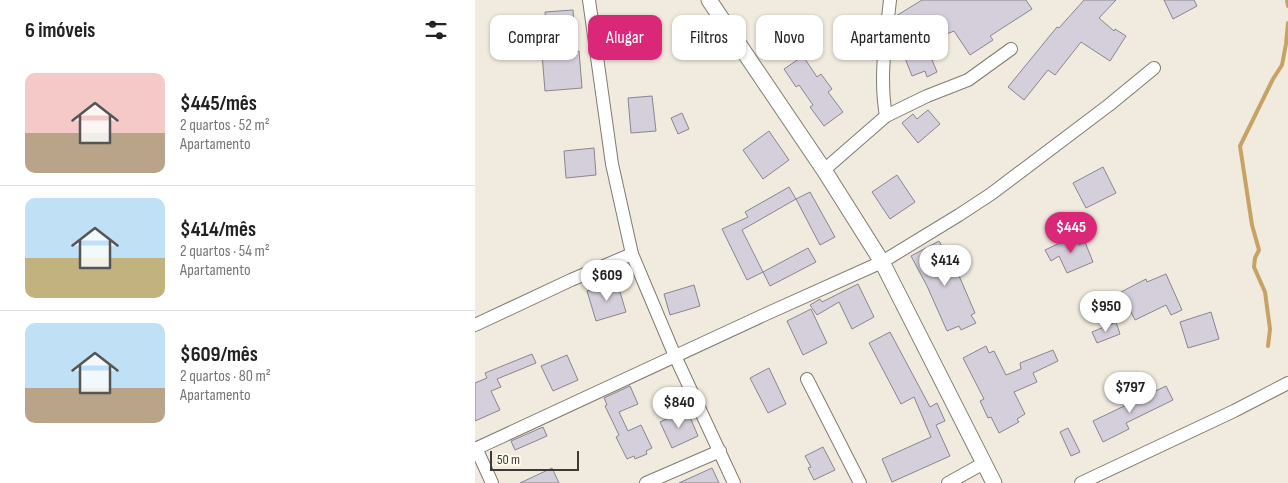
<!DOCTYPE html>
<html lang="pt">
<meta charset="utf-8">
<style>
:root{--surface:#fff;--page:#f2f2f2;--text:#222;--muted:#767676;--line:#e0e0e0;--accent:#db2777}
body{margin:0;font-family:"Sofia Sans Condensed",sans-serif;background:var(--page);color:var(--text);height:100vh;display:flex;flex-direction:column;font-size:19px;white-space:nowrap}
*{box-sizing:border-box;margin:0}
p{font-size:16px;color:var(--muted)}
.icon{flex:none;width:28px;height:28px;fill:none;stroke:currentColor;stroke-width:2;stroke-linecap:round;stroke-linejoin:round}
.map{position:relative;flex:1;overflow:hidden}
.sheet{display:flex;flex-direction:column;background:var(--surface);width:475px}
.sheet>*{flex:none}
.hud{position:absolute;left:15px;top:15px;width:475px;height:45px;display:flex;gap:10px}
.scale{position:absolute;left:15px;bottom:12px;width:89px;box-sizing:border-box;padding-left:5px;border:2px solid #3d3a36;border-top:0;font-size:14px;line-height:18px;white-space:nowrap;color:#3d3a36;-webkit-text-stroke:4px #fff8eb;paint-order:stroke}
.price{position:absolute;translate:-50% -42px;padding:0 11px;border-radius:18px;background:#fff;color:#222;font-size:16px;line-height:32px;filter:drop-shadow(0 1px 2px #0008)}
.price::after{content:'';position:absolute;left:50%;top:30px;width:15px;height:11px;margin-left:-8px;background:inherit;clip-path:polygon(0 0,100% 0,50% 100%)}
.price.on{background:var(--accent);color:#fff}
ul{padding:0;list-style:none}
li{display:flex;align-items:center;gap:15px;height:125px;padding:0 25px}
li+li{border-top:1px solid var(--line)}
li span{display:grid;place-items:center;flex:none;width:140px;height:100px;border-radius:10px;color:#555}
li>.icon{margin-inline-start:auto}
span .icon{width:60px;height:60px;fill:#fffc;stroke-width:1}
li b{font-size:21px}
h2{display:flex;justify-content:space-between;align-items:center;height:60px;padding:0 25px;font-size:21px}
.tag{padding:0 18px;border-radius:10px;background:var(--surface);box-shadow:0 1px 4px #0004;font-size:18px;line-height:45px}
.tag.on{background:var(--accent);color:#fff}
main{display:flex;flex:1;min-height:0}
.map>svg:first-child{display:block}
.lines{fill:none;stroke-linecap:round;stroke-linejoin:round}
.stream{stroke:#c6a364;stroke-width:4}
.building{fill:#d5cfdb;stroke:#8b8590}
.minor-casing{stroke:#817b70;stroke-width:14}
.tertiary-casing{stroke:#817b70;stroke-width:17}
.minor{stroke:#fff;stroke-width:12}
.tertiary{stroke:#fff;stroke-width:15}
</style>
<main>
<section class="sheet">
<h2>6 imóveis<svg class="icon" aria-label="filters" viewBox="0 0 24 24"><path d="M4 7h16M4 17h16"/><circle cx="9" cy="7" r="2"/><circle cx="15" cy="17" r="2"/></svg></h2>
<ul>
<li><span style="background:linear-gradient(#f6c9c9 60%,#b9a48a 0)"><svg class="icon" aria-label="home" viewBox="0 0 24 24"><path d="M3 11l9-7 9 7M6 9v11h12V9"/></svg></span><div><b>$445/mês</b><p>2 quartos · 52 m²</p><p>Apartamento</p></div></li>
<li><span style="background:linear-gradient(#bfe0f5 60%,#c2b280 0)"><svg class="icon" aria-label="home" viewBox="0 0 24 24"><path d="M3 11l9-7 9 7M6 9v11h12V9"/></svg></span><div><b>$414/mês</b><p>2 quartos · 54 m²</p><p>Apartamento</p></div></li>
<li><span style="background:linear-gradient(#bfe0f5 65%,#b9a48a 0)"><svg class="icon" aria-label="home" viewBox="0 0 24 24"><path d="M3 11l9-7 9 7M6 9v11h12V9"/></svg></span><div><b>$609/mês</b><p>2 quartos · 80 m²</p><p>Apartamento</p></div></li>
</ul>
</section>
<div class="map">
<svg width="813" height="483" viewBox="0 0 813 483">
<rect width="100%" height="100%" fill="#f1eade"/>
<g class="lines">
<g class="stream">
<polyline points="812,0 813,6"/>
<polyline points="793,346 795,329 790,292 779,267 780,258 784,250 777,225 765,146 798,79 807,65 811,44 813,23"/>
</g>
</g>
<g class="building">
<polygon points="447,0 551,0 557,9 515,36 518,40 495,55 479,31 450,43 462,72 452,77 450,71 437,76 428,53 424,55 420,45 431,40 420,24 421,16"/>
<polygon points="609,0 641,0 624,18 639,31 640,29 651,36 635,61 606,42 580,75 573,70 549,100 533,87 582,27 584,28"/>
<polygon points="689,0 719,0 722,6 698,19"/>
<polygon points="98,10 101,52 104,51 107,88 70,91 67,54 73,54 70,12"/>
<polygon points="328,56 342,77 346,74 357,89 353,92 368,112 349,126 335,107 338,105 324,85 321,87 309,69"/>
<polygon points="177,96 181,131 156,133 153,98"/>
<polygon points="453,110 465,124 443,143 427,123 438,114 442,119"/>
<polygon points="207,113 214,129 203,134 196,118"/>
<polygon points="294,131 314,160 288,179 268,150"/>
<polygon points="119,148 121,175 91,178 89,151"/>
<polygon points="628,167 641,193 611,208 598,183"/>
<polygon points="422,175 440,202 415,219 397,192"/>
<polygon points="314,187 321,199 267,230 288,272 272,280 247,229 273,217 270,212"/>
<polygon points="335,192 360,237 345,245 321,199"/>
<polygon points="600,236 604,245 610,242 618,262 592,273 584,256 576,261 570,250"/>
<polygon points="464,241 485,278 500,313 496,315 501,323 486,330 484,326 472,331 452,286 436,256"/>
<polygon points="333,248 341,262 295,286 288,272"/>
<polygon points="691,274 707,310 696,315 691,305 660,320 646,292 671,279 672,282"/>
<polygon points="142,282 151,312 121,321 112,291"/>
<polygon points="383,284 399,317 377,329 364,302 342,315 335,305 345,299 347,302"/>
<polygon points="219,285 225,306 195,315 189,294"/>
<polygon points="336,309 352,343 328,355 312,321"/>
<polygon points="736,312 744,339 713,348 705,322"/>
<polygon points="641,322 645,334 622,343 617,332"/>
<polygon points="415,332 455,407 462,403 470,421 461,425 475,456 417,482 407,459 456,437 439,397 426,404 394,343"/>
<polygon points="511,346 514,353 519,351 531,375 546,369 545,363 578,350 583,361 558,373 562,382 539,392 550,414 542,419 544,422 524,433 516,417 513,418 505,401 509,399 488,358"/>
<polygon points="57,354 61,363 22,379 26,387 16,391 25,410 0,421 0,383 12,378 10,373"/>
<polygon points="92,355 103,380 78,391 66,366"/>
<polygon points="294,368 311,404 293,413 275,378"/>
<polygon points="155,386 163,404 144,412 153,431 166,425 177,448 171,451 172,454 160,459 159,456 152,459 141,437 144,435 130,406 132,405 129,398"/>
<polygon points="691,386 698,400 651,423 654,429 628,442 618,421"/>
<polygon points="212,410 223,436 197,448 185,422"/>
<polygon points="68,427 72,436 40,450 36,441"/>
<polygon points="593,428 605,452 596,456 585,432"/>
<polygon points="348,447 360,470 339,480 333,468 336,467 330,456"/>
<polygon points="77,468 84,483 45,483"/>
<polygon points="237,468 244,483 204,483"/>
</g>
<g class="lines">
<defs>
<g id="minor">
<polyline points="114,0 137,164 157,254 200,356 259,483"/>
<path d="M 411,116 C 404,77 411,38 415,0"/>
<polyline points="349,170 411,116 452,96 493,80 536,49"/>
<polyline points="0,325 96,280 157,254"/>
<polyline points="332,379 385,483"/>
<polyline points="1,448 17,483"/>
<polyline points="0,449 291,314 407,262 484,215 516,194 634,105 679,68"/>
<polyline points="171,483 245,451"/>
<polyline points="473,483 509,463"/>
<polyline points="606,483 759,411 813,383"/>
</g>
<polyline id="tertiary" points="234,0 349,170 407,262 519,483"/>
</defs>
<use href="#minor" class="minor-casing"/>
<use href="#tertiary" class="tertiary-casing"/>
<use href="#minor" class="minor"/>
<use href="#tertiary" class="tertiary"/>
</g>
</svg>
<div class="scale">50 m</div>
<b class="price on" style="left:596px;top:254px">$445</b>
<b class="price" style="left:470px;top:287px">$414</b>
<b class="price" style="left:132px;top:302px">$609</b>
<b class="price" style="left:631px;top:333px">$950</b>
<b class="price" style="left:655px;top:414px">$797</b>
<b class="price" style="left:204px;top:429px">$840</b>
<div class="hud">
<a class="tag">Comprar</a>
<a class="tag on">Alugar</a>
<a class="tag">Filtros</a>
<a class="tag">Novo</a>
<a class="tag">Apartamento</a>
</div>
</div>
</main>
